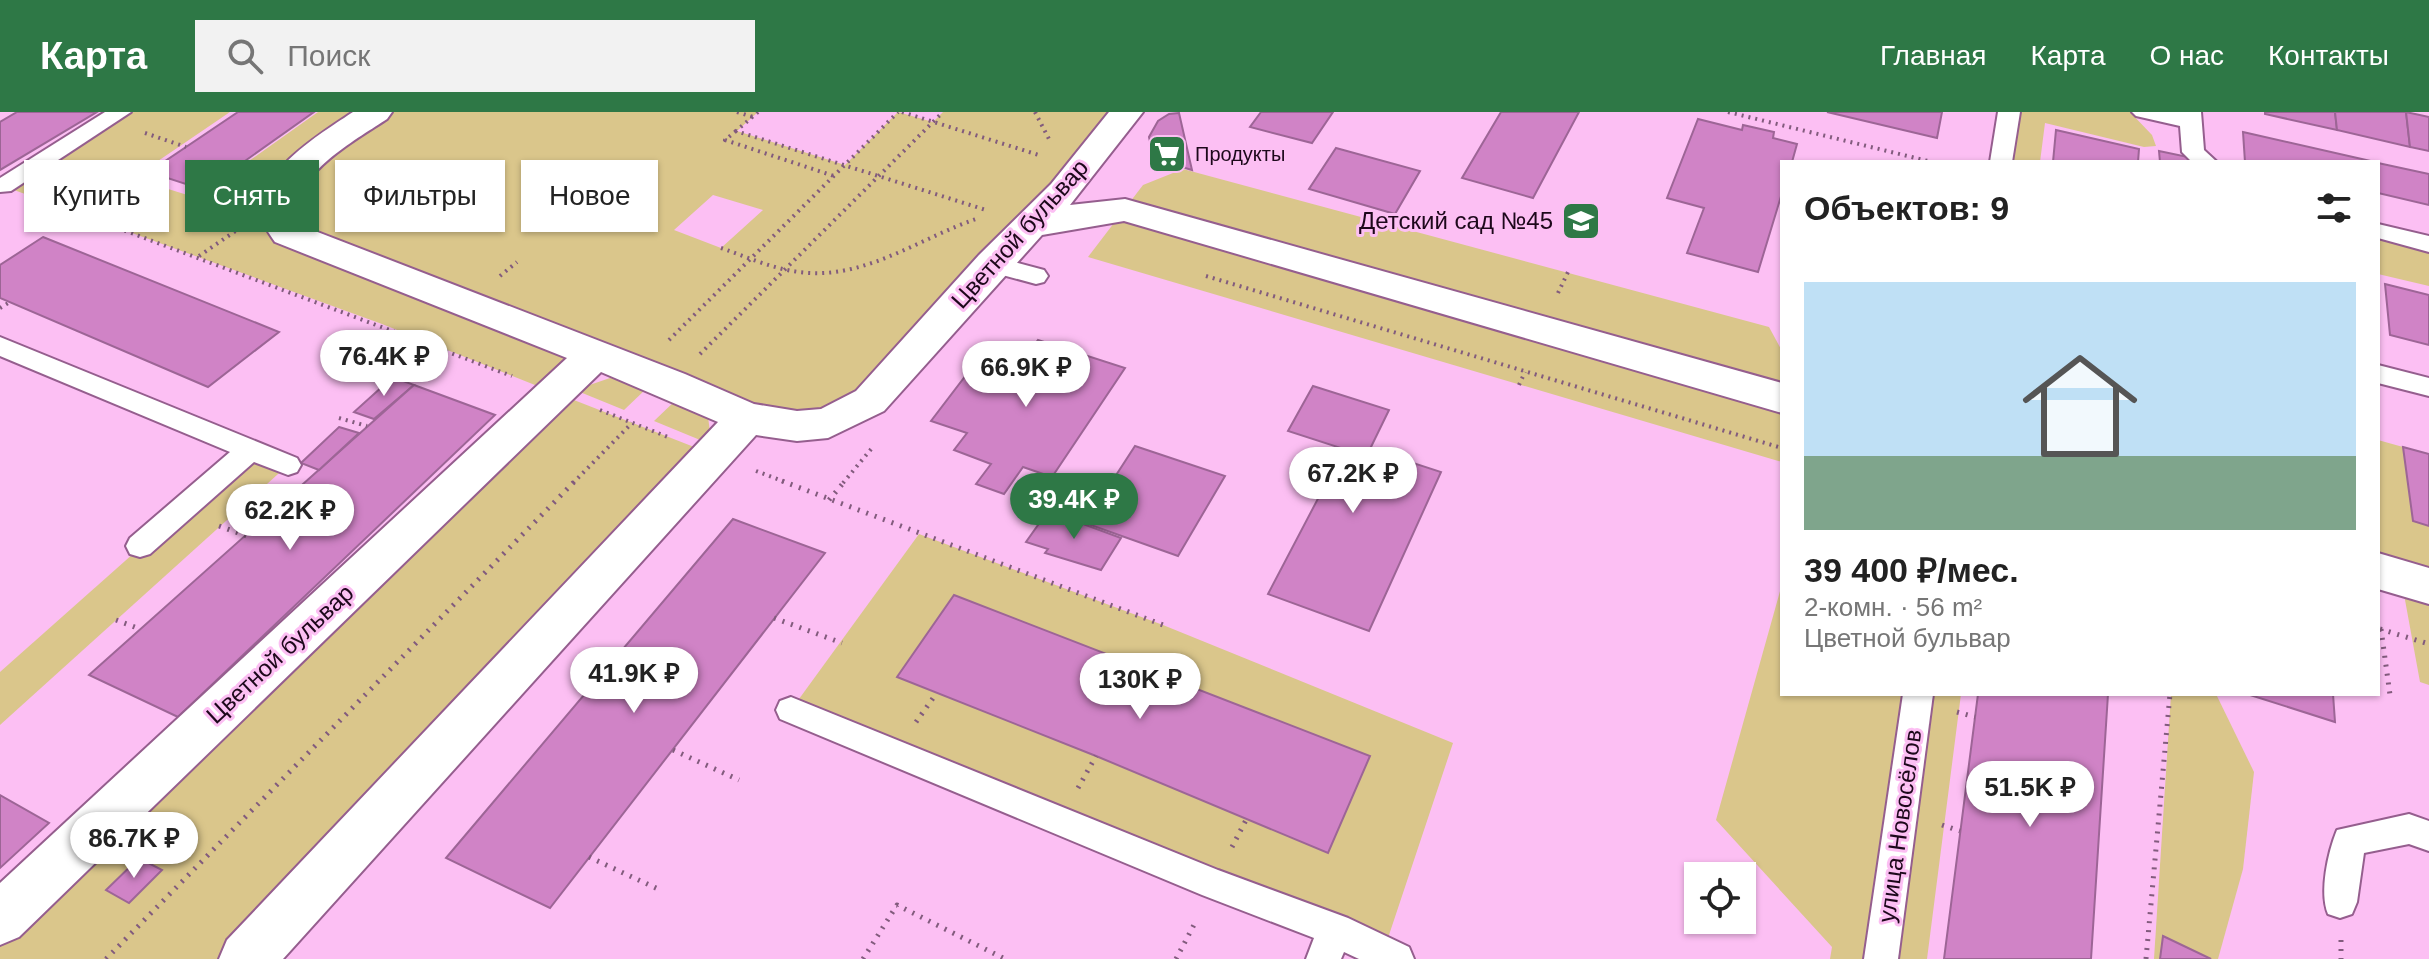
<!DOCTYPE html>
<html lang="ru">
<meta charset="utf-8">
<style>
:root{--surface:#fff;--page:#f2f2f2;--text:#222;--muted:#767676;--line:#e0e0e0;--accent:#2e7846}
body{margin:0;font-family:Arial,sans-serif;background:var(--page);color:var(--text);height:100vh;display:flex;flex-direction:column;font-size:30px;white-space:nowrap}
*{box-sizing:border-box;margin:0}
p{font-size:26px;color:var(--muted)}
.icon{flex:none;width:44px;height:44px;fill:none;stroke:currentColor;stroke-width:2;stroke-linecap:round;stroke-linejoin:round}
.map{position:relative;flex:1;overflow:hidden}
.drawer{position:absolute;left:1780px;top:48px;width:600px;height:536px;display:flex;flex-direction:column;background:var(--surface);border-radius:0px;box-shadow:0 2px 6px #0004}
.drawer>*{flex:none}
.top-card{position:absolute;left:24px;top:48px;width:760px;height:72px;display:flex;gap:16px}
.controls{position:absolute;left:1684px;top:750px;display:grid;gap:16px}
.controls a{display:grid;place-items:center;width:72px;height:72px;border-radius:0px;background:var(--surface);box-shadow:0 2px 6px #0004;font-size:40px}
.price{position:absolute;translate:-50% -68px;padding:0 18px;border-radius:28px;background:#fff;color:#222;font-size:26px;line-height:52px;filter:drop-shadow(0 2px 4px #0008)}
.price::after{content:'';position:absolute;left:50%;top:48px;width:24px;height:18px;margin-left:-12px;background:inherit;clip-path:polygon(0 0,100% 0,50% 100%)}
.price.active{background:var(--accent);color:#fff}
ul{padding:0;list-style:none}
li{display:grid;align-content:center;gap:16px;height:424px;padding:0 24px}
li+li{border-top:2px solid var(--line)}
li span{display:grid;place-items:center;height:248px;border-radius:0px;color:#555}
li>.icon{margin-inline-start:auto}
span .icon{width:144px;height:144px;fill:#fffc;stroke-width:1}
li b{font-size:34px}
h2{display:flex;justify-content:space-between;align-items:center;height:96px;padding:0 24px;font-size:34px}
.tag{padding:0 28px;border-radius:0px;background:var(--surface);box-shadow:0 2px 6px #0004;font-size:28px;line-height:72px}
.tag.active{background:var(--accent);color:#fff}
header{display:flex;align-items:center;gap:48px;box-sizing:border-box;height:112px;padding:0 40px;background:var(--accent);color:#fff}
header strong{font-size:38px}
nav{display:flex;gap:44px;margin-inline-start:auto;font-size:28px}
.search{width:560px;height:72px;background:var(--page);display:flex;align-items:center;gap:20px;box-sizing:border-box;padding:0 28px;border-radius:0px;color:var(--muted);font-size:30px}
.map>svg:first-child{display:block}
.green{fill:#dac68b;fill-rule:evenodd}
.building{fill:#d083c6;stroke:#9d6596;stroke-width:2}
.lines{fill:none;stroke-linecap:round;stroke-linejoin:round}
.service-casing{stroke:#955e8e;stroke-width:4}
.minor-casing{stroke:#955e8e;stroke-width:4}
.path-far1{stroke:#825b7d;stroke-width:4;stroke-dasharray:2 5;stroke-linecap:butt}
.path{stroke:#825b7d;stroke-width:5;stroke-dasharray:2 7;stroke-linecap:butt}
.service{fill:#fff;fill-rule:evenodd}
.minor{fill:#fff;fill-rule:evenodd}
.labels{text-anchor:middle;stroke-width:6;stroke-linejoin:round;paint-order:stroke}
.far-poi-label{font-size:20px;fill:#1d081b;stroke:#fcbff3;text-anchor:start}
.poi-label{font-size:24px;fill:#1d081b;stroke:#fcbff3;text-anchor:end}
.street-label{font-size:24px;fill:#1d081b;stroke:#fcbff3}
</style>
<header>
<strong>Карта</strong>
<div class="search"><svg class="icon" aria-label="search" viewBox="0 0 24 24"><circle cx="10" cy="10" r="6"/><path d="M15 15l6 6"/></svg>Поиск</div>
<nav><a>Главная</a><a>Карта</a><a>О нас</a><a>Контакты</a></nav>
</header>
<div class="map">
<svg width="2429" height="847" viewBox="0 0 2429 847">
<rect width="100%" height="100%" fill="#fcbff3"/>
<g class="green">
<path d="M 108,0 L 230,0 L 133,66 L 197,86 L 318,0 L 758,0 L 737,19 L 845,53 L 898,0 L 933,10 L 943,0 L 1126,0 L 870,289 L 797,314 L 596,243 L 556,281 L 712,342 L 246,847 L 0,847 L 0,807 L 555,281 L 382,212 L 3,74 L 13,67 L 3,63 ZM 713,83 L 763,98 L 721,136 L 674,118 Z"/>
<polygon points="2009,0 2130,0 2152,23 2156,34 2144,35 2045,11 2040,50 2001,50"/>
<polygon points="1183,57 1769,215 1782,239 1782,350 1088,145 1143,73"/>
<polygon points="2378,119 2429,132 2429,174 2378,162"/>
<polygon points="610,266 620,267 646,277 624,298 575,278"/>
<polygon points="676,288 708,304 710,321 705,330 654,309"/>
<polygon points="2378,328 2403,335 2413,409 2429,414 2429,573 2420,570 2401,466 2378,459"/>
<polygon points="250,338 288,353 0,613 0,560"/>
<polygon points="919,422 1163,513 1453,631 1383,841 791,598"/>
<polygon points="1782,472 1782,582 1961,582 1927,847 1830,847 1832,835 1716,708"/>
<polygon points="2171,582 2216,582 2254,660 2243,757 2218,847 2154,847"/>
</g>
<g class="building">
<polygon points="17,0 97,0 0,58 0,10"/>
<polygon points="238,0 314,0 204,78 149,60"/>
<polygon points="1261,0 1333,0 1312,31 1250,15"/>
<polygon points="1501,0 1579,0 1533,86 1462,66"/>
<polygon points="1827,0 1942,0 1937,26"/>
<polygon points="2265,0 2335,0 2337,18 2265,2"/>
<polygon points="2335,0 2406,0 2410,35 2337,18"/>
<polygon points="2406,0 2429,5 2429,39 2410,35"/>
<polygon points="1179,1 1192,58 1165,50 1151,35 1149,25 1158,9 1169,2"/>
<polygon points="1698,7 1742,18 1743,13 1774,20 1773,26 1797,32 1792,50 1782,50 1782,81 1758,160 1687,141 1704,96 1667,86"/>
<polygon points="2056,18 2139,37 2138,50 2053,50"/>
<polygon points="2243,20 2375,50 2245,50"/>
<polygon points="1336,36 1420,59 1395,102 1309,77"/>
<polygon points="2159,39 2188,45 2189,50 2160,50"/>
<polygon points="2378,51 2429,62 2429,93 2378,81"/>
<polygon points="43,125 279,220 208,275 0,186 0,153"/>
<polygon points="2385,172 2429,183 2429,233 2390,223"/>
<polygon points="1038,228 1125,256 1052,365 1023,355 1004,382 976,372 991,352 954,338 967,321 931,309 986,237 1023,249"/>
<polygon points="393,265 414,273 374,307 354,300"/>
<polygon points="414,273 495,303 178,605 89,563"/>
<polygon points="1313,274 1389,298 1370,337 1441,360 1369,519 1268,482 1344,337 1288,319"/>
<polygon points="339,315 359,321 319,358 301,351"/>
<polygon points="1135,334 1225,364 1178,444 1085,411"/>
<polygon points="2403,335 2429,342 2429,414 2413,409"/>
<polygon points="1048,399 1121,426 1101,458 1045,441 1048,437 1026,430"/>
<polygon points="733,407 825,441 550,796 446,746"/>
<polygon points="954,483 1370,644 1328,741 1096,644 897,565"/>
<polygon points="1978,582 2108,582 2091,847 1944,847"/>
<polygon points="2247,582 2333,582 2335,610"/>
<polygon points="0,683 49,711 0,756"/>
<polygon points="139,746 162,758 129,791 106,778"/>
<polygon points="2163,824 2211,847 2160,847"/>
</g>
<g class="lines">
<defs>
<g id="service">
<polygon points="105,0 131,0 11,79 0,80 0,66"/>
<polygon points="1998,0 2020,0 2012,50 1990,50"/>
<polygon points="2132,0 2201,0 2204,38 2217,50 2192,50 2182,40 2180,14 2136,4"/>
<polygon points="2378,112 2429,124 2429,140 2378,126"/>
<polygon points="992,144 1044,158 1048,164 1044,170 1036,172 984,158 980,152 984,146"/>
<polygon points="0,225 297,346 301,353 297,360 288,363 254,350 150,442 140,445 130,442 126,434 130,426 230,340 0,244"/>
<polygon points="2378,253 2429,266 2429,284 2378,271"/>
<polygon points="1903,582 1933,582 1898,847 1864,847"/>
<polygon points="791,585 1218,758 1348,806 1409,835 1414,847 1359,847 1344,840 1341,847 1306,847 1314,826 1202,783 780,607 776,598 780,589"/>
<path d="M 2409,702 L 2429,709 L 2429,739 L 2409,732 L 2364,741 L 2357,790 L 2352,802 L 2340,806 L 2328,802 C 2319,780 2328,740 2337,718 Z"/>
</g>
<g id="minor">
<path d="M 353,0 L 392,0 L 387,7 C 356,28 279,69 302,114 L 685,262 L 754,292 L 797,299 L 821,297 L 856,279 L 979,143 L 1051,72 L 1109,0 L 1143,0 L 1070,93 L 1125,87 L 1782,271 L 1782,301 L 1124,109 L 1042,123 L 884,299 L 828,326 L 797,329 L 756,323 L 283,847 L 219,847 L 227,828 L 718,310 L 601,260 L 19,825 L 0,833 L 0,771 L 567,246 L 275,130 C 270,123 262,112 261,103 C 256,60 323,20 353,0 Z"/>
<polygon points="2378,441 2429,456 2429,492 2378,477"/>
</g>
</defs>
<use href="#service" class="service-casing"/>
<use href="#minor" class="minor-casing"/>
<g class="path-far1">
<polyline points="737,0 753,5"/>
<polyline points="758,0 736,19 986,98"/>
<polyline points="902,0 1042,44"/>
<polyline points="1035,0 1050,29"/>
<polyline points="1728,0 1932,50"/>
<polyline points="736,19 725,28 834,64"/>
<polyline points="145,21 186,35"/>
<polyline points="46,89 512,264"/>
<path d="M 721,136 C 750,146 779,160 811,161 C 869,164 923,125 976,107"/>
<polyline points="199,144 237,118"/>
<polyline points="500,164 517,150"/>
<polyline points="1206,164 1782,336"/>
<polyline points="1558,181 1568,160"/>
<polyline points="0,196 10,190"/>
<polyline points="669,228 898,0"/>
<polyline points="700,242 943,0"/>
<polyline points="1519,273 1525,260"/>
<polyline points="600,298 668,325"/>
<polyline points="339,306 367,314"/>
<polyline points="756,359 788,371"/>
<polyline points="573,371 632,311"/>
<polyline points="843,371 872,336"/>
</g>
<g class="path">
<polyline points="782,369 1163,513"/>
<polyline points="829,388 845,369"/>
<polyline points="219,414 247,424"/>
<polyline points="774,506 842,531"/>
<polyline points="116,508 140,517"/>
<polyline points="2380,517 2429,532"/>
<polyline points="2381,517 2390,583"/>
<polyline points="1957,600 1975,605"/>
<polyline points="916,610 936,582"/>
<polyline points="673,638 739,668"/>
<polyline points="1078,676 1096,644"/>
<polyline points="1942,713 1960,719"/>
<polyline points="1232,735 1246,708"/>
<polyline points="589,745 658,777"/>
<polyline points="2341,828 2341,847"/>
<polyline points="106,847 575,369"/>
<polyline points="863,847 897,793 1005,847"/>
<polyline points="1176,847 1196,809"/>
<polyline points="2146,847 2170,582"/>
</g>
<use href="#service" class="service"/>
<use href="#minor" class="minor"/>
</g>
<defs>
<symbol id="supermarket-square" viewBox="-11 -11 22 22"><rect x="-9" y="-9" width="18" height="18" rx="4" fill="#2e7846" stroke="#fcbff3"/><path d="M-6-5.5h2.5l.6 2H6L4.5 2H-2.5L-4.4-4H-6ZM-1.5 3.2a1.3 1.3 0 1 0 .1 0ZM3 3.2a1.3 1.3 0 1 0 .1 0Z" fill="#fff"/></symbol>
<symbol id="school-square" viewBox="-11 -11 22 22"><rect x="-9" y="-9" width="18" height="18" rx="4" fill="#2e7846" stroke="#fcbff3"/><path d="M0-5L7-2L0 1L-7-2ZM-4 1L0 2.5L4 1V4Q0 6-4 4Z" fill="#fff"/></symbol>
</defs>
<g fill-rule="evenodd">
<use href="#supermarket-square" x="1145" y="20" width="44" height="44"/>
<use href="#school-square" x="1559" y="87" width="44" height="44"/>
</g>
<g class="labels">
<g class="far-poi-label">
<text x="1195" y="49">Продукты</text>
</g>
<g class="poi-label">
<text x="1553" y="117">Детский сад №45</text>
</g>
<g class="street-label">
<text transform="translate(1020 122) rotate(-48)" y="8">Цветной бульвар</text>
<text transform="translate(280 542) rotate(-43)" y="8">Цветной бульвар</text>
<text transform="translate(1900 714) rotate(-82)" y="8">улица Новосёлов</text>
</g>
</g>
</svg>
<div class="controls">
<a><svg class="icon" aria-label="locate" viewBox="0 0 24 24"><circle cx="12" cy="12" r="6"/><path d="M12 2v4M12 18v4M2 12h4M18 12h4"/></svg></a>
</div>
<b class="price" style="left:384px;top:286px">76.4K ₽</b>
<b class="price" style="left:1026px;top:297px">66.9K ₽</b>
<b class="price" style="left:1353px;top:403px">67.2K ₽</b>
<b class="price active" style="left:1074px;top:429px">39.4K ₽</b>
<b class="price" style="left:290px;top:440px">62.2K ₽</b>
<b class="price" style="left:634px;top:603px">41.9K ₽</b>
<b class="price" style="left:1140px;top:609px">130K ₽</b>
<b class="price" style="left:2030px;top:717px">51.5K ₽</b>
<b class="price" style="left:134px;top:768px">86.7K ₽</b>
<div class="top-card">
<a class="tag">Купить</a>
<a class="tag active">Снять</a>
<a class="tag">Фильтры</a>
<a class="tag">Новое</a>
</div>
<section class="drawer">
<h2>Объектов: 9<svg class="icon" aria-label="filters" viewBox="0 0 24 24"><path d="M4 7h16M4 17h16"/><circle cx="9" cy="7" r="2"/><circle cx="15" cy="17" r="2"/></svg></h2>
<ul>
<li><span style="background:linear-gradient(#bfe0f5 70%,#7fa58c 0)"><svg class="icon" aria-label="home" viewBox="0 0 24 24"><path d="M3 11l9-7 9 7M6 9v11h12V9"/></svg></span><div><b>39 400 ₽/мес.</b><p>2-комн. · 56 m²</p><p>Цветной бульвар</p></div></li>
</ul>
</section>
</div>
